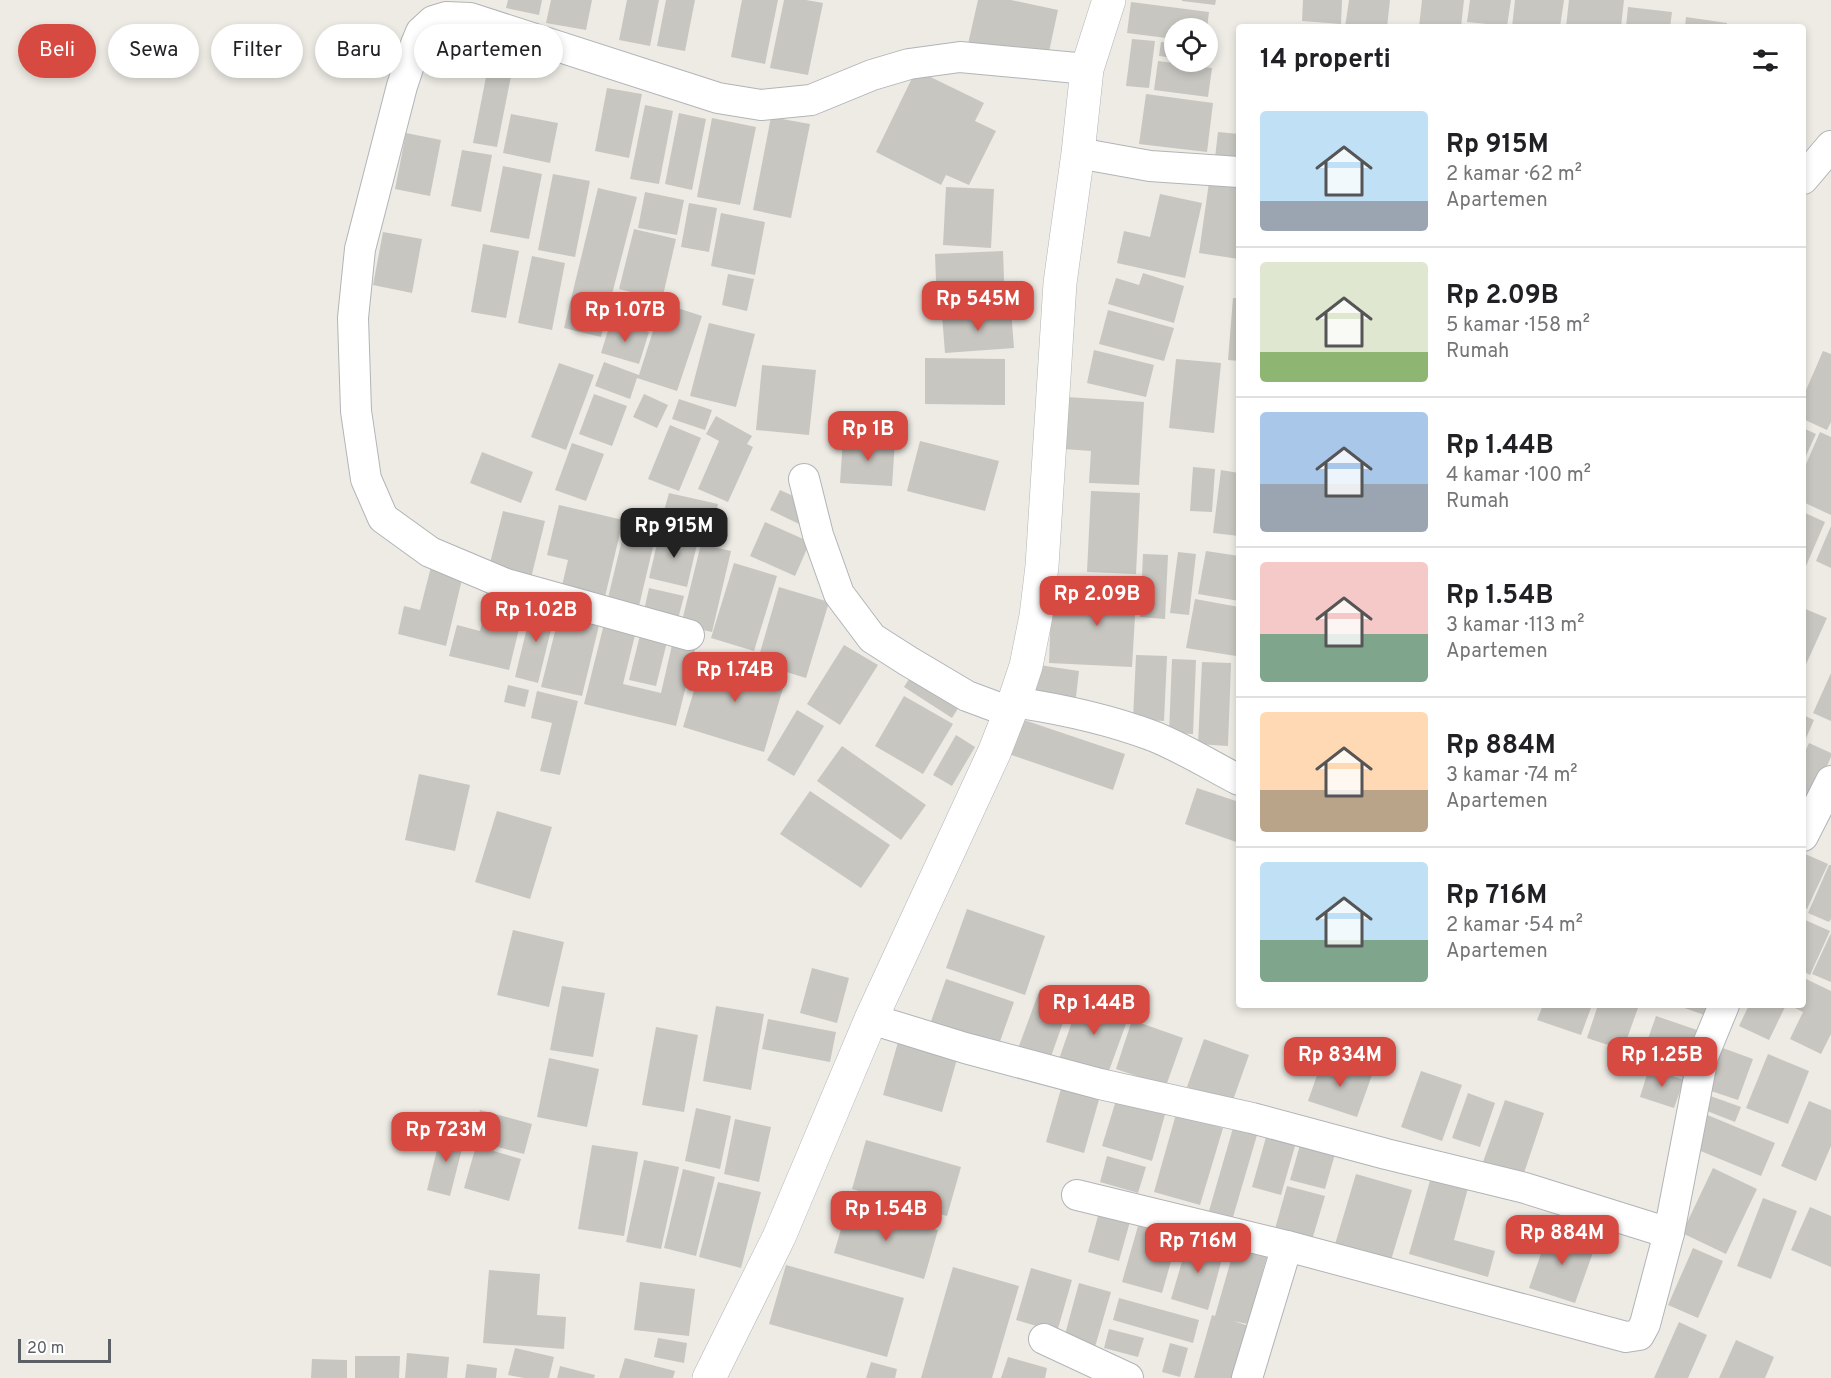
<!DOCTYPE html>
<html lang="id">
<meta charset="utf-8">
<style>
:root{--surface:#fff;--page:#f2f2f2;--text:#202124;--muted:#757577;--line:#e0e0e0;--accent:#d74a41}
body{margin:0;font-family:Overpass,sans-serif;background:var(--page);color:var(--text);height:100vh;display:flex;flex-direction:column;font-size:22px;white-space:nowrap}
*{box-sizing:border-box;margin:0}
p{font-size:20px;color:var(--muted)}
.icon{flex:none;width:33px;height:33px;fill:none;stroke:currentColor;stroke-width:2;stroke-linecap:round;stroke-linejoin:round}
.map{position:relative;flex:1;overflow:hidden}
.side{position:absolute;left:1236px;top:24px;width:570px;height:984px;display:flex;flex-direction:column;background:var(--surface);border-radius:6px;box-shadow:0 3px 9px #0003}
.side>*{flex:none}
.guide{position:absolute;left:18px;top:24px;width:570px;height:54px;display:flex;gap:12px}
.buttons{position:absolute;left:1164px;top:18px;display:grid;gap:12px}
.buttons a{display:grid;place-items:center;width:54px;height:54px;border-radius:50%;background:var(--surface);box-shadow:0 3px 9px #0003;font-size:30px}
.scale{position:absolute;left:18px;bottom:15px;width:93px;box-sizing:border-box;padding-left:6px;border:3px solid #5c5f63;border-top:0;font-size:16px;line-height:21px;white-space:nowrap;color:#5c5f63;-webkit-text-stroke:4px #fff;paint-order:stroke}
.price{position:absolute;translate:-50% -51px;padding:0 14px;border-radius:12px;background:var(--accent);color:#fff;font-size:20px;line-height:39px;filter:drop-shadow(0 2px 3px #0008)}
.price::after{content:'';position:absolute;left:50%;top:36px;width:18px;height:14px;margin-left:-9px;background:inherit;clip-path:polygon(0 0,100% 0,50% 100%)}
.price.selected{background:#222;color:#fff}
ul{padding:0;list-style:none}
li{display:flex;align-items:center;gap:18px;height:150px;padding:0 24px}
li+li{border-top:2px solid var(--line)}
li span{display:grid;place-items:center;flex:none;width:168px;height:120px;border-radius:6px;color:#555}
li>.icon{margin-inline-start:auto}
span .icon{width:72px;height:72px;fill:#fffc;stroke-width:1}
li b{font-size:26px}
h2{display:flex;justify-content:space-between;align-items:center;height:72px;padding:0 24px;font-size:26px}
.chip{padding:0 21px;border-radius:27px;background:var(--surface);box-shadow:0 3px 9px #0003;font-size:21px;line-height:54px}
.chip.selected{background:var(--accent);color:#fff}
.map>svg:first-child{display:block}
.building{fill:#c8c6c1}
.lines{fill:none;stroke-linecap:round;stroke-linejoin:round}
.minor-casing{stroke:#b1b4b8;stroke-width:32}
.tertiary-casing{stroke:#b1b4b8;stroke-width:34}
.minor{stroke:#fff;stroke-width:30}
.tertiary{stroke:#fff;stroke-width:33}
</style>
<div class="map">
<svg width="1831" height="1378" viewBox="0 0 1831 1378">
<rect width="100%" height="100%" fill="#edebe4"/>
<g class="building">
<polygon points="508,0 542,0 539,15 506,8"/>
<polygon points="551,0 592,0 586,30 546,23"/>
<polygon points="627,0 659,0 650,46 619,40"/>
<polygon points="666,0 695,0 685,51 657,46"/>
<polygon points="742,0 778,0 765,64 731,57"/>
<polygon points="784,0 806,0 823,3 808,75 770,68"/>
<polygon points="978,0 1011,0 1058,10 1047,61 968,44"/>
<polygon points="1182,0 1216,0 1215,5 1182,1"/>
<polygon points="1303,0 1342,0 1341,24 1302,21"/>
<polygon points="1349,0 1390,0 1387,27 1345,27"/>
<polygon points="1422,0 1464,0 1461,27 1419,27"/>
<polygon points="1470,0 1511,0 1507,26 1467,22"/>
<polygon points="1515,0 1564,0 1560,27 1512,27"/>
<polygon points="1569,0 1624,0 1621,27 1566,27"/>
<polygon points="1131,2 1209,12 1207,28 1174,28 1174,39 1127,33"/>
<polygon points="1628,7 1672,12 1670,27 1626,27"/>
<polygon points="1686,17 1727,23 1727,27 1685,27"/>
<polygon points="1132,39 1155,41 1149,88 1126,86"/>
<polygon points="1161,42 1174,43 1174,58 1159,56"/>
<polygon points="1158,61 1212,68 1208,97 1154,90"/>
<polygon points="916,70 984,103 975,121 996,131 969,185 946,175 941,185 876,152"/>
<polygon points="487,72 511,76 497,147 473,143"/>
<polygon points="607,88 642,94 629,158 595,151"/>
<polygon points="1146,94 1213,103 1207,152 1139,144"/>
<polygon points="645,105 673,111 659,184 630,179"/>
<polygon points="679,113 706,119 692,190 665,184"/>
<polygon points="511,114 558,123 550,163 503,153"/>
<polygon points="771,117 810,124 791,218 753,210"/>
<polygon points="712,118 756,127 740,205 697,197"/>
<polygon points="1218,132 1239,134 1239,161 1215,158"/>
<polygon points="406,133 441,140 430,196 395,189"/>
<polygon points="462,150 492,155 481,212 451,206"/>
<polygon points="503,166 542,174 529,239 490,232"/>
<polygon points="553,174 590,181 575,257 538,250"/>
<polygon points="1210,175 1239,179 1239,259 1199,253"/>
<polygon points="946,187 994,189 991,248 943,245"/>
<polygon points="598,188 637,197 601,337 564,328"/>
<polygon points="645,192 684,200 677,235 638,228"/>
<polygon points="1160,194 1202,203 1185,278 1117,263 1124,231 1150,237"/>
<polygon points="689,203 717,208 709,252 681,247"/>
<polygon points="721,213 765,222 755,275 711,266"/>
<polygon points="634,229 676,239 662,300 619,289"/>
<polygon points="383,232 422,239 412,293 373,285"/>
<polygon points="483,244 519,251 506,318 471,312"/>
<polygon points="1003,251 1005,306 937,309 935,254"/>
<polygon points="532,256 565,263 552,330 518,323"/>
<polygon points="1143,273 1184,286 1174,323 1108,304 1116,278 1139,285"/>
<polygon points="728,274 754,279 747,311 722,305"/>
<polygon points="1233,298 1239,298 1239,361 1228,360"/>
<polygon points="662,303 702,316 677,391 637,378 630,399 595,386 604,362 639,375"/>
<polygon points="1011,310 1014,348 945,353 942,315"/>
<polygon points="1108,310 1174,328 1164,361 1099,344"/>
<polygon points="611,321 649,332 639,364 601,353"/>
<polygon points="709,323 755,334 736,407 690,396"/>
<polygon points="1094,350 1154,365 1146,397 1087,383"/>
<polygon points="1823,351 1831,354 1831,422 1827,430 1803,419 1803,397"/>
<polygon points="925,358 1005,359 1005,405 925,404"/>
<polygon points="1176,359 1221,363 1214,433 1169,428"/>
<polygon points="559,363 594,375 566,450 531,437"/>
<polygon points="762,365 816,370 809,435 756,430"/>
<polygon points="594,394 627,406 612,446 579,434"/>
<polygon points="644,394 668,405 657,428 633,417"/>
<polygon points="1067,397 1144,402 1139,485 1089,483 1091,451 1064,449"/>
<polygon points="679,399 712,410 705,430 672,419"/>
<polygon points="716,416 752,436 747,444 753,447 728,502 698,489 719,441 706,434"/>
<polygon points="670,425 701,438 679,491 648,479"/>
<polygon points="1803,428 1816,434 1803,462"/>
<polygon points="1820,432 1831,437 1831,515 1803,502 1803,471"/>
<polygon points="843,439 895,441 892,486 840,483"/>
<polygon points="920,441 999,461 985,511 907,491"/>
<polygon points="572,443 604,454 586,501 555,490"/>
<polygon points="482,452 533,472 521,503 470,483"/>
<polygon points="1193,467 1215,469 1212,512 1190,511"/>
<polygon points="1221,470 1239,473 1239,536 1213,533"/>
<polygon points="780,490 809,503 799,524 770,510"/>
<polygon points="1091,491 1140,493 1136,574 1087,572"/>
<polygon points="669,493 718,504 710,537 660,525"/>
<polygon points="559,505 623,520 604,601 561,590 568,560 547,555"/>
<polygon points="503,511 545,521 531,578 489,567"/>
<polygon points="1803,512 1825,522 1806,566 1803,565"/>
<polygon points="765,522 810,542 795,576 750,556"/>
<polygon points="626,523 657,530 639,606 608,598"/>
<polygon points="1831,526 1831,568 1816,561"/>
<polygon points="660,531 698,540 687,587 649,578"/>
<polygon points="701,544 731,551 712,632 681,625"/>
<polygon points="1206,551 1239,556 1239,601 1198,594"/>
<polygon points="1178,552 1196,554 1189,615 1170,613"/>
<polygon points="1143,554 1168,555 1165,619 1140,617"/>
<polygon points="432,563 464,571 446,646 398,634 404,606 420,610"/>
<polygon points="734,563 777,576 754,651 711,638"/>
<polygon points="1084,579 1137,582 1132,667 1049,663 1051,610 1082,611"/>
<polygon points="491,587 527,596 509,670 449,656 457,625 480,631"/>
<polygon points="779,587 829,602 806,678 757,663"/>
<polygon points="649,588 684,596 677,623 643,615"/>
<polygon points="1195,599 1239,607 1239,636 1236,656 1186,648"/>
<polygon points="533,603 556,609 538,683 515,677"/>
<polygon points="1803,608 1827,618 1803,671"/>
<polygon points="560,612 600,621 582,696 541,687"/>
<polygon points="604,624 636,631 623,684 661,693 672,645 695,650 676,726 584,704"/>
<polygon points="641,631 668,638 656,686 629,680"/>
<polygon points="844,645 878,665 840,725 807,704"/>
<polygon points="705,654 786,678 764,752 683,727"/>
<polygon points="1136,655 1167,656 1164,721 1133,719"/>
<polygon points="1172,659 1196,660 1193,734 1169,733"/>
<polygon points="1202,662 1231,663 1228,746 1198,744"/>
<polygon points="1039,665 1079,671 1075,705 1034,699"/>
<polygon points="914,671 962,702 952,718 904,687"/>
<polygon points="1831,673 1831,721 1813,713"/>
<polygon points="508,685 529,690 525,707 504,702"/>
<polygon points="537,691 578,701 560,775 540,771 552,723 531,718"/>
<polygon points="904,696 953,724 923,774 875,746"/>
<polygon points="797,710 824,726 794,776 767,760"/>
<polygon points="1803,715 1814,720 1803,745"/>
<polygon points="1018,718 1125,754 1113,790 1006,753"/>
<polygon points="956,735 975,747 952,786 933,775"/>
<polygon points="1809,743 1831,753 1831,757 1810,805 1803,802 1803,756"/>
<polygon points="842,746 926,805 901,840 817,781"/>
<polygon points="419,774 470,785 455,851 405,840"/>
<polygon points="1197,788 1239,802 1239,843 1185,824"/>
<polygon points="810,791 890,845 861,888 780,834"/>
<polygon points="497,811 552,827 530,899 475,882"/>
<polygon points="1803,853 1828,864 1807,909 1803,907"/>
<polygon points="1829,865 1831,865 1831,919 1829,922 1808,913"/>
<polygon points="967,909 1045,936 1025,995 946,968"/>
<polygon points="1803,919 1830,931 1810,975 1803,971"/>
<polygon points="513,930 564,942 549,1007 497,995"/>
<polygon points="1831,933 1831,982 1812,974"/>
<polygon points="812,968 849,978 837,1023 800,1013"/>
<polygon points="1804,978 1831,991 1831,1034 1821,1054 1790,1039 1803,1012 1789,1005 1803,1005"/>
<polygon points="946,979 1014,1002 998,1047 930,1024"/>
<polygon points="562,986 605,993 593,1057 550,1050"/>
<polygon points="1040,989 1071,1000 1048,1065 1016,1054"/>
<polygon points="1082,993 1131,1010 1106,1079 1058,1062"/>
<polygon points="1543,1005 1592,1005 1581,1035 1537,1020"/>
<polygon points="1598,1005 1639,1005 1623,1050 1587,1038"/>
<polygon points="1676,1005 1714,1005 1710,1017"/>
<polygon points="1749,1005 1786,1005 1769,1040 1739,1026"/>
<polygon points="716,1006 764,1014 751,1090 703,1081"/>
<polygon points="1656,1016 1700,1031 1686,1071 1642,1056"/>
<polygon points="768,1019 836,1032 830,1062 762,1049"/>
<polygon points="1132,1020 1183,1038 1166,1086 1116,1069"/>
<polygon points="656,1027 698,1035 684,1112 642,1105"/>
<polygon points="900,1035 959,1052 942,1112 883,1095"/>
<polygon points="1204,1039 1249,1055 1232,1103 1187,1087"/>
<polygon points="1720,1047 1753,1059 1738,1100 1705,1089"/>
<polygon points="1768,1054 1809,1071 1788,1124 1746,1108"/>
<polygon points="549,1058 599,1069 587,1127 537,1117"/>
<polygon points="1323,1058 1372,1075 1357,1117 1308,1101"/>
<polygon points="1649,1068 1684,1080 1674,1108 1640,1097"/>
<polygon points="1421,1071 1462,1085 1442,1141 1401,1127"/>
<polygon points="1062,1085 1100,1096 1084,1153 1046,1142"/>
<polygon points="1468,1093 1495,1103 1480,1147 1452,1138"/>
<polygon points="1702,1093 1741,1107 1735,1122 1697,1107"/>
<polygon points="1117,1097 1166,1111 1152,1161 1102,1146"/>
<polygon points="1505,1100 1544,1113 1523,1176 1483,1162"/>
<polygon points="1809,1101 1831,1110 1831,1146 1816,1181 1781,1166"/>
<polygon points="696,1108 731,1116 720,1169 685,1161"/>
<polygon points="480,1110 532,1124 524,1154 472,1140"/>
<polygon points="1176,1114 1223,1128 1200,1205 1154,1192"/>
<polygon points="1705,1114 1775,1143 1761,1176 1691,1147"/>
<polygon points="735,1119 771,1127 759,1182 724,1174"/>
<polygon points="1233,1128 1257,1135 1233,1217 1209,1211"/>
<polygon points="442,1130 465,1137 450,1196 427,1190"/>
<polygon points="1268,1130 1297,1139 1281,1195 1252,1187"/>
<polygon points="1302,1138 1337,1147 1325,1189 1290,1180"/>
<polygon points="866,1140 961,1167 947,1216 852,1189"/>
<polygon points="592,1145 638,1152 624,1236 578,1229"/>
<polygon points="476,1146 521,1159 509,1201 464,1188"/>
<polygon points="1107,1156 1146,1167 1138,1193 1100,1182"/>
<polygon points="644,1160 679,1167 661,1249 626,1242"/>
<polygon points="1713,1168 1757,1189 1726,1254 1682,1233"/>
<polygon points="683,1169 715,1177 696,1256 664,1248"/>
<polygon points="1356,1174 1412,1190 1389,1267 1333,1251"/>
<polygon points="1431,1177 1468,1188 1454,1240 1495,1251 1488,1277 1409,1254"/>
<polygon points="718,1182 761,1192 741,1268 699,1257"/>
<polygon points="1287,1186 1325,1196 1310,1247 1273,1236"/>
<polygon points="1763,1198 1797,1211 1771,1279 1737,1266"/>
<polygon points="848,1205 938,1230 924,1279 834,1253"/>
<polygon points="1810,1207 1831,1216 1831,1267 1791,1250"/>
<polygon points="1100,1209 1131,1218 1119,1261 1088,1252"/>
<polygon points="1138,1226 1178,1237 1162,1293 1122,1282"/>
<polygon points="1550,1228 1596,1244 1575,1303 1529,1288"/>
<polygon points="1189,1238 1225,1248 1208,1310 1171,1299"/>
<polygon points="1235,1246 1267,1256 1248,1324 1233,1321 1253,1327 1239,1378 1194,1378 1212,1315 1215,1316"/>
<polygon points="1693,1248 1723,1261 1698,1318 1668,1305"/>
<polygon points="786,1265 904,1298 887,1357 769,1324"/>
<polygon points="953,1267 1019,1286 992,1378 921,1378"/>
<polygon points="1031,1268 1072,1280 1057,1332 1016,1320"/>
<polygon points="489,1270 540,1274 537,1315 566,1317 564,1349 483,1343"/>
<polygon points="640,1282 695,1289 689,1336 634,1330"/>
<polygon points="1079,1283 1111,1292 1095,1347 1064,1338"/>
<polygon points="1119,1298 1199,1320 1193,1343 1113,1320"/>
<polygon points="1679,1322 1707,1335 1688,1378 1654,1378"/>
<polygon points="1109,1329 1144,1338 1138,1357 1104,1348"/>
<polygon points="658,1338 687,1343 684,1363 654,1357"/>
<polygon points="1736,1340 1774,1357 1765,1378 1719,1378"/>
<polygon points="1170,1343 1188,1348 1180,1377 1162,1372"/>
<polygon points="515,1348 554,1357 549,1378 524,1378 508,1375"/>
<polygon points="407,1353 449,1357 447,1378 405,1378"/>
<polygon points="355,1356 400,1356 399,1378 355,1378"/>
<polygon points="1008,1357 1047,1368 1045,1378 1001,1378"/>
<polygon points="625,1358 675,1371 673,1378 619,1378"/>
<polygon points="312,1359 347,1360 347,1378 311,1378"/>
<polygon points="871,1362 897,1369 895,1378 866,1378"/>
<polygon points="467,1364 497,1368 496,1378 465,1378"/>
<polygon points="560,1366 595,1375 594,1378 557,1378"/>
</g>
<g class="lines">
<defs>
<g id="minor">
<polyline points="1078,153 1150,166 1239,172"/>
<polyline points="1803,179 1831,146"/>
<polyline points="804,479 818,535 839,594 872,638 908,661 967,696 1010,712"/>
<polyline points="689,635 506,584 430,552 383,518 366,479 356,411 353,318 360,249 402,86 416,44 421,32 433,21 446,17 470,18 718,98 761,105 811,100 872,75 909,64 960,57 1087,69"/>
<path d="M 1014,702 C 1061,709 1108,719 1153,736 C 1183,748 1210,765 1239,780"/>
<polyline points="1803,836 1831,781"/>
<polyline points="871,1019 965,1048 1100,1084 1252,1118 1386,1154 1525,1188 1669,1233"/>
<polyline points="1077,1195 1287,1246 1626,1337 1639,1335 1645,1324 1669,1233 1703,1056 1724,1005"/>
<polyline points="1044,1339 1128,1378"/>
<polyline points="1247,1378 1287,1246"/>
</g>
<polyline id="tertiary" points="709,1378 779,1237 871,1019 994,753 1014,702 1026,666 1036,616 1042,566 1060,283 1078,153 1087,69 1109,0"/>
</defs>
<use href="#minor" class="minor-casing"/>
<use href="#tertiary" class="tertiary-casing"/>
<use href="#minor" class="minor"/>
<use href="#tertiary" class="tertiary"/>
</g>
</svg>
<div class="buttons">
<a><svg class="icon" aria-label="locate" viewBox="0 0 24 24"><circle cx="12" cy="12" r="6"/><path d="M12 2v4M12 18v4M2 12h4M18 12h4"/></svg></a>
</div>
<div class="scale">20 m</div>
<b class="price" style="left:978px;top:332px">Rp 545M</b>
<b class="price" style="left:625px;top:343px">Rp 1.07B</b>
<b class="price" style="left:868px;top:462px">Rp 1B</b>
<b class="price selected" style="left:674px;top:559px">Rp 915M</b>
<b class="price" style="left:1097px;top:627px">Rp 2.09B</b>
<b class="price" style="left:536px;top:643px">Rp 1.02B</b>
<b class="price" style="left:735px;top:703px">Rp 1.74B</b>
<b class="price" style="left:1094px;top:1036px">Rp 1.44B</b>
<b class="price" style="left:1340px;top:1088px">Rp 834M</b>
<b class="price" style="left:1662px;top:1088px">Rp 1.25B</b>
<b class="price" style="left:446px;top:1163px">Rp 723M</b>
<b class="price" style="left:886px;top:1242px">Rp 1.54B</b>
<b class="price" style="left:1562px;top:1266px">Rp 884M</b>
<b class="price" style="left:1198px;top:1274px">Rp 716M</b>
<div class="guide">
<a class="chip selected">Beli</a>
<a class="chip">Sewa</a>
<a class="chip">Filter</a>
<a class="chip">Baru</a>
<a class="chip">Apartemen</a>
</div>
<section class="side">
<h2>14 properti<svg class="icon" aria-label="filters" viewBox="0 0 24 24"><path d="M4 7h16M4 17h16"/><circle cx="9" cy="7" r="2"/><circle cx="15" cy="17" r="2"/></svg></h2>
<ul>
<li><span style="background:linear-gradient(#bfe0f5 75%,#9aa5b1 0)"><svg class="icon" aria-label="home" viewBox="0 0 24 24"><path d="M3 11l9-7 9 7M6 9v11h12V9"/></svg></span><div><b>Rp 915M</b><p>2 kamar · 62 m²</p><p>Apartemen</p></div></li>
<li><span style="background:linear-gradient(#dfe7d0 75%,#8fb573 0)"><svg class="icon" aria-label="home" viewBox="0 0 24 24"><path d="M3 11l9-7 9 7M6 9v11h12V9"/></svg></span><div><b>Rp 2.09B</b><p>5 kamar · 158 m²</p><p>Rumah</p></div></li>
<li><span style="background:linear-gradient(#a9c7e8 60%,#9aa5b1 0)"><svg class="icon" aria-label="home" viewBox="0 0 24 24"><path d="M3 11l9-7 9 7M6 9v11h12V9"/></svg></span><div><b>Rp 1.44B</b><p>4 kamar · 100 m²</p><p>Rumah</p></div></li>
<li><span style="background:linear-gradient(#f6c9c9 60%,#7fa58c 0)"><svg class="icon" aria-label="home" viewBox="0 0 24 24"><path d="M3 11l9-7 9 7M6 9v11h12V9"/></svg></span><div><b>Rp 1.54B</b><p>3 kamar · 113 m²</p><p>Apartemen</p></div></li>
<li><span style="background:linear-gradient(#ffd9b3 65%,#b9a48a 0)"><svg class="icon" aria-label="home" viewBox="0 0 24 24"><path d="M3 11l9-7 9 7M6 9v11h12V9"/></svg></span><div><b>Rp 884M</b><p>3 kamar · 74 m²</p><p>Apartemen</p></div></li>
<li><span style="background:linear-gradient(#bfe0f5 65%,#7fa58c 0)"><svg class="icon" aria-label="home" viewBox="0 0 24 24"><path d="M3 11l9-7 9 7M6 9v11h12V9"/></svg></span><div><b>Rp 716M</b><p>2 kamar · 54 m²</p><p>Apartemen</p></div></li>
</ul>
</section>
</div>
